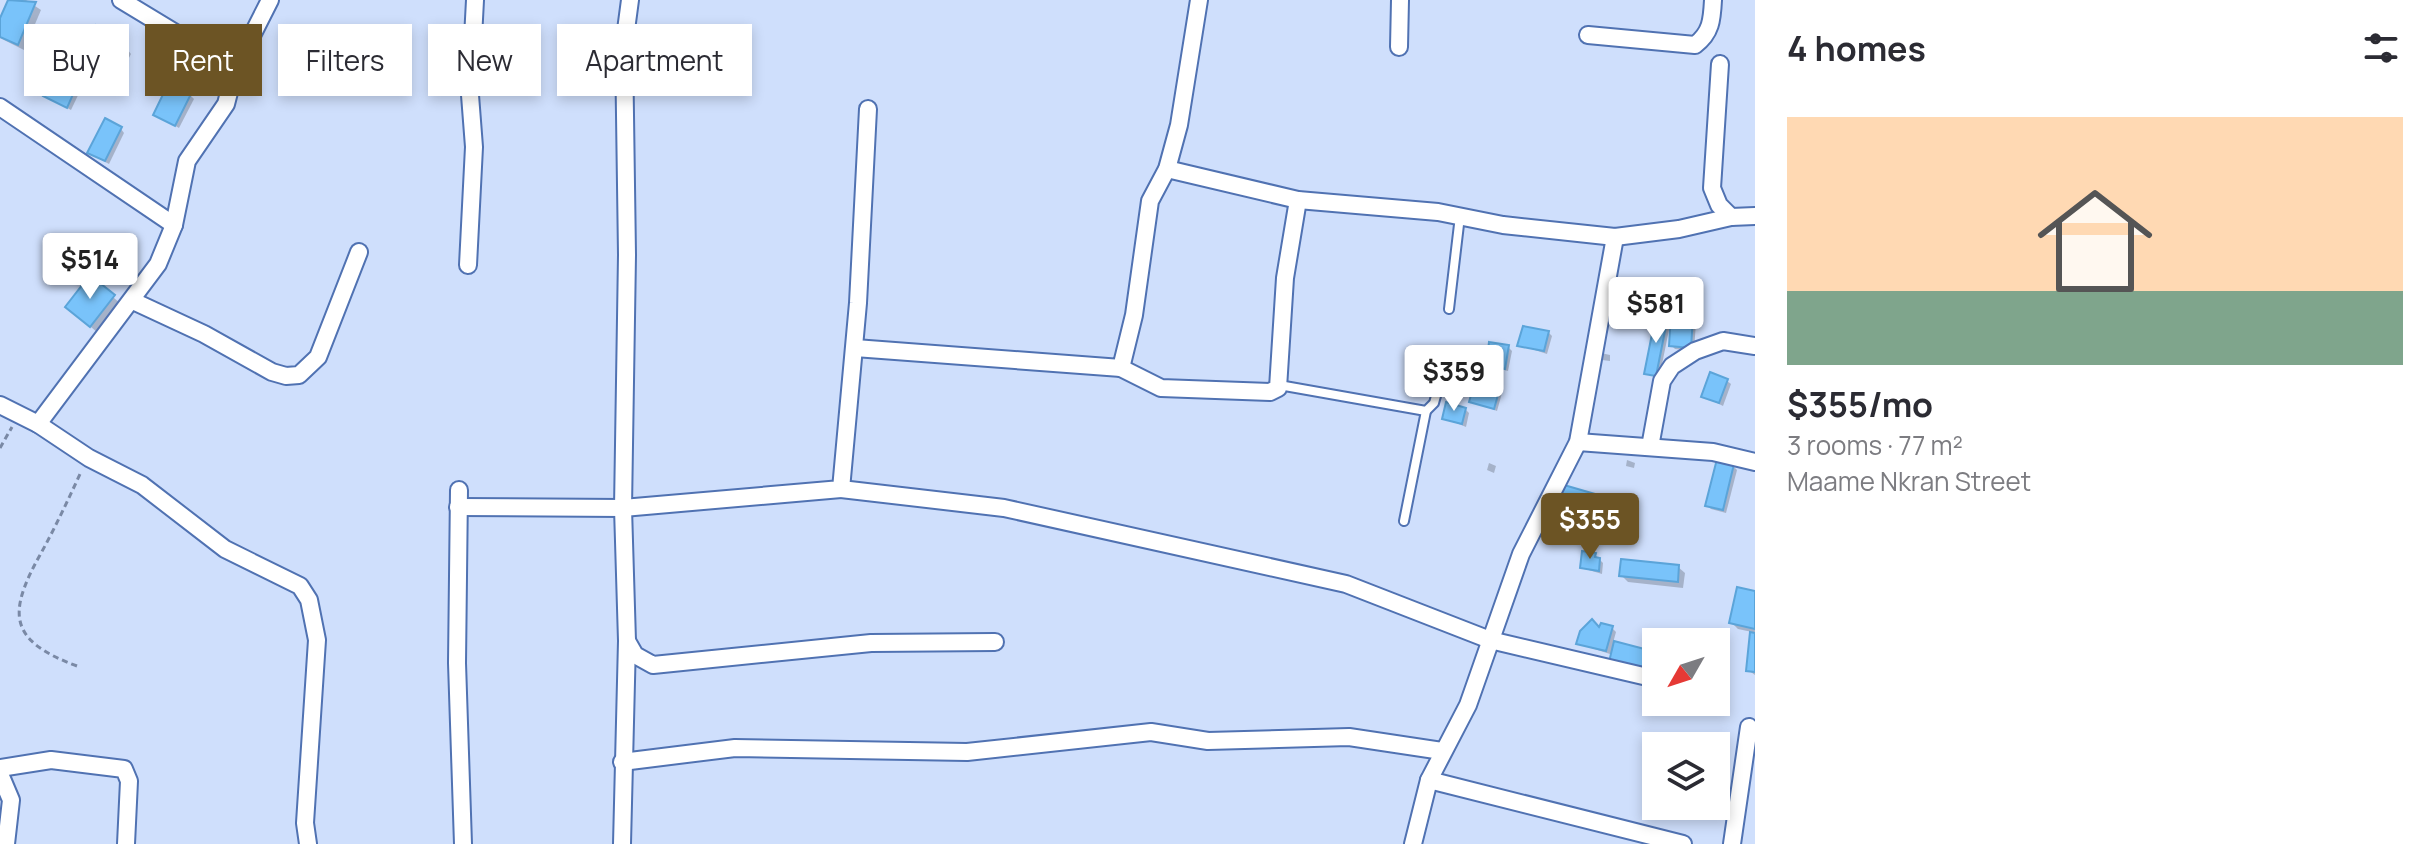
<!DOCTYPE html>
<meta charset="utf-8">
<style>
:root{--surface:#fff;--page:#f2f2f3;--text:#2b2b33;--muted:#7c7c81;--accent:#6c5424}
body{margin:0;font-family:Manrope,sans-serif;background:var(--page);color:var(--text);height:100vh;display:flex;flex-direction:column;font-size:30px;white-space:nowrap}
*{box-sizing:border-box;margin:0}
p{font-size:26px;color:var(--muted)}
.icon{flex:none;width:44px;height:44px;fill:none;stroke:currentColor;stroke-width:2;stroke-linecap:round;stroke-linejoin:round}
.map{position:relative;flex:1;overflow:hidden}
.sheet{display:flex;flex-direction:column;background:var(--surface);width:680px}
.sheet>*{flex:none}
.guide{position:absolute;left:24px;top:24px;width:760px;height:72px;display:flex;gap:16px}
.needle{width:52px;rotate:231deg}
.controls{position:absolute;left:1642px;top:628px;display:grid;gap:16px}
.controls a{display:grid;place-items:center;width:88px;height:88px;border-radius:0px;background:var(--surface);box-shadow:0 4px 12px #0003;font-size:40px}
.price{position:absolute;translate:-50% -68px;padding:0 18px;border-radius:8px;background:#fff;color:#222;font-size:26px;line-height:52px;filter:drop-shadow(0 2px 4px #0008)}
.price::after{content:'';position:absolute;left:50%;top:48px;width:24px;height:18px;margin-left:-12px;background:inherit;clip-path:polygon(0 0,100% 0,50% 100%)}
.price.current{background:var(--accent);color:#fff}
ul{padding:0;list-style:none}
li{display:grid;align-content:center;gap:16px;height:424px;padding:0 32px}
li span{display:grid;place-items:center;height:248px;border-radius:0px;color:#555}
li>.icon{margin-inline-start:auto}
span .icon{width:144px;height:144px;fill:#fffc;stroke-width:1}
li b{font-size:34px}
h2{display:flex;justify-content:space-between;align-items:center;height:96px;padding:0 32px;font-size:34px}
.pill{padding:0 28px;border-radius:0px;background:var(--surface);box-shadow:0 4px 12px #0003;font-size:28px;line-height:72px}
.pill.current{background:var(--accent);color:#fff}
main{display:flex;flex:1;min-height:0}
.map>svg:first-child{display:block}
.shadow{fill:#0003}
.building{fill:#79c3fa;stroke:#5ba4d9;stroke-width:2}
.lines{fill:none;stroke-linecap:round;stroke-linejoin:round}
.lane-casing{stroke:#5072b2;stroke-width:12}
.street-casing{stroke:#5072b2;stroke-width:20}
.path{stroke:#7a89a5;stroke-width:3;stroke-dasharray:6 4;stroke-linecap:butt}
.lane{stroke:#fff;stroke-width:8}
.street{stroke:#fff;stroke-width:16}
</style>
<main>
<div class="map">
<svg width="1755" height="844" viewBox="0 0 1755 844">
<rect width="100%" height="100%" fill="#cfdffc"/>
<g class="shadow">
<polygon points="10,0 26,0 41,10 24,50 0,38 0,23"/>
<polygon points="119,39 131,54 116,83 106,78 101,89 73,72 78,63 71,56"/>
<polygon points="56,75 81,89 71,110 46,96"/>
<polygon points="190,95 194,99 179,128 155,114"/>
<polygon points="121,129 124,133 109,164 94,156"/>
<polygon points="90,278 120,303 97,332 74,313"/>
<polygon points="1667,318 1673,324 1692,319 1696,322 1694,351 1675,349 1671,345 1670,325 1659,379 1646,373"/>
<polygon points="1549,333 1552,336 1547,354 1519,345"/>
<polygon points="1508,347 1512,351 1508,371 1470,361"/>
<polygon points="1601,353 1610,355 1610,361 1602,360"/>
<polygon points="1492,373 1495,377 1492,388 1502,393 1497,411 1472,401"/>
<polygon points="1727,381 1731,384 1723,406 1703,396"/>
<polygon points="1465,409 1469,413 1466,427 1444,418"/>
<polygon points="1627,460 1635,463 1634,468 1626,466"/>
<polygon points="1489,463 1496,466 1494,473 1487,470"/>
<polygon points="1733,466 1737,470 1726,513 1711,509 1707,505"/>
<polygon points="1594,496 1598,500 1595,512 1562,500"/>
<polygon points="1595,555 1603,563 1602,574 1582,568"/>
<polygon points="1678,567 1685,573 1683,588 1628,582 1621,575"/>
<polygon points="1755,593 1755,675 1748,670 1752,632 1738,629 1731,622"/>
<polygon points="1612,628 1616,632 1613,643 1656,654 1656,677 1613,655 1579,644 1599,630"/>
<polygon points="1674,733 1680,736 1678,746 1672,743"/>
</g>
<g class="building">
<polygon points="8,0 36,2 18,45 0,37 0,18"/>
<polygon points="96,25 120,37 117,42 126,46 110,78 100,73 94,84 71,72 77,60 69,56 83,28 92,32"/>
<polygon points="55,72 78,83 67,108 43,96"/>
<polygon points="169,82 191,94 175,126 153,115"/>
<polygon points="105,118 122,127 105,161 87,153"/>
<polygon points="90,275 115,295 90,327 65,307"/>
<polygon points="1656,314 1668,316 1656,376 1644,374"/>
<polygon points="1671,315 1693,317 1691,348 1669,346"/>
<polygon points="1523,326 1549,331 1544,351 1517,346"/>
<polygon points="1489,342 1509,345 1505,369 1468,362 1470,348 1488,351"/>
<polygon points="1479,367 1493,371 1489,385 1500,388 1494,409 1469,402"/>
<polygon points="1710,372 1728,379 1719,403 1701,397"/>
<polygon points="1446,402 1466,408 1462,424 1442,419"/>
<polygon points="1717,459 1734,464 1723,510 1705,506"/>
<polygon points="1564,485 1595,494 1591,509 1559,500"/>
<polygon points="1582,551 1596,553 1595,557 1600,558 1599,571 1580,568"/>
<polygon points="1621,559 1679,565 1678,582 1619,576"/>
<polygon points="1737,587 1755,591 1755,629 1729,623"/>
<polygon points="1592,619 1599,627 1601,623 1613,626 1606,651 1576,644 1580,631"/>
<polygon points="1750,632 1755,633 1755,672 1746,671"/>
<polygon points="1614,641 1656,652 1653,673 1609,662"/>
</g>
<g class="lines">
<defs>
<g id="lane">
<polyline points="1449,309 1460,216"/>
<polyline points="1279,385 1426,411 1434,403 1447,357"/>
<polyline points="1404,521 1426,411"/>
</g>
<g id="street">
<polyline points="121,0 235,69"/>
<path d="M 1588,35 L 1695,45 C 1711,33 1712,20 1713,0"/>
<polyline points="1399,47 1400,0"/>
<polyline points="1720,64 1712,188 1719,205 1731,217"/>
<polyline points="0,107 174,225"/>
<polyline points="1167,169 1298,200 1438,212 1503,225 1615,237 1679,229 1731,217 1755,216"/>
<polyline points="468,265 474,147 470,95 475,0"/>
<polyline points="133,301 204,334 272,372 286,376 299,375 318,357 359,252"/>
<polyline points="855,348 1121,368 1134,315 1150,201 1167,169 1179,125 1199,0"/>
<polyline points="1121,368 1161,388 1270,392 1278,388 1285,278 1298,200"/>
<polyline points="0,405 38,424 89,458 142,485 225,549 300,586 309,600 317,640 305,823 308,844"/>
<polyline points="38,424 158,264 174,225 187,161 226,104 235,69 270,0"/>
<polyline points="1578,442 1713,452 1755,462"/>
<polyline points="1650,447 1662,381 1672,366 1695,351 1723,341 1755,346"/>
<polyline points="841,489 1004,508 1346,584 1490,640 1656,679"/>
<polyline points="459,490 457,663 463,844"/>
<polyline points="458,507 623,508 841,489 858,303 868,109"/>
<polyline points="627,641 635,655 653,665 871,643 995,642"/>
<polyline points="622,762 735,748 967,752 1151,732 1208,741 1349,737 1442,751"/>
<polyline points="0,768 51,760 124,769 129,781 126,844"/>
<polyline points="0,774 11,800 6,844"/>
<polyline points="1429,780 1683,844"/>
<polyline points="622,844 627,641 623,508 627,255 624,45 630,0"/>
<polyline points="1413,844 1429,780 1468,705 1521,554 1578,442 1615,237"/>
<polyline points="1732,844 1749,727"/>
</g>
</defs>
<use href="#lane" class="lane-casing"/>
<use href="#street" class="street-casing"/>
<g class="path">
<polyline points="0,448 12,427"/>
<path d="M 77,666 C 9,641 7,614 40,555 C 55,528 68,500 81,472"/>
</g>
<use href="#lane" class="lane"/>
<use href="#street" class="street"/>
</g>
</svg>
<div class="controls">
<a><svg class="needle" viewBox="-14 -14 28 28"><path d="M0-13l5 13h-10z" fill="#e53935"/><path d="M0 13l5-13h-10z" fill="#7c7c81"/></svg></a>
<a><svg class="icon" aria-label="layers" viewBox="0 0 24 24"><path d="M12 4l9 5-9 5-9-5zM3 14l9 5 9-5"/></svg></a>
</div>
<b class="price" style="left:90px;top:301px">$514</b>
<b class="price" style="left:1656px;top:345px">$581</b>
<b class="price" style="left:1454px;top:413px">$359</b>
<b class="price current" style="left:1590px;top:561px">$355</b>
<div class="guide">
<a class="pill">Buy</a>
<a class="pill current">Rent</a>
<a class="pill">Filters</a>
<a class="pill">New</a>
<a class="pill">Apartment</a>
</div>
</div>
<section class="sheet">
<h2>4 homes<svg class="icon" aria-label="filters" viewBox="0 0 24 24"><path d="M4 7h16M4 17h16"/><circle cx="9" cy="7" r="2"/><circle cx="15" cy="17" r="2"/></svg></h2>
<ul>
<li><span style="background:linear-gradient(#ffd9b3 70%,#7fa58c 0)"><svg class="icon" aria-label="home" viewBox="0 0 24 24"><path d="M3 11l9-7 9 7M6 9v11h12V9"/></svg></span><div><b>$355/mo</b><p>3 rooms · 77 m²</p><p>Maame Nkran Street</p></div></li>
</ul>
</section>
</main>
